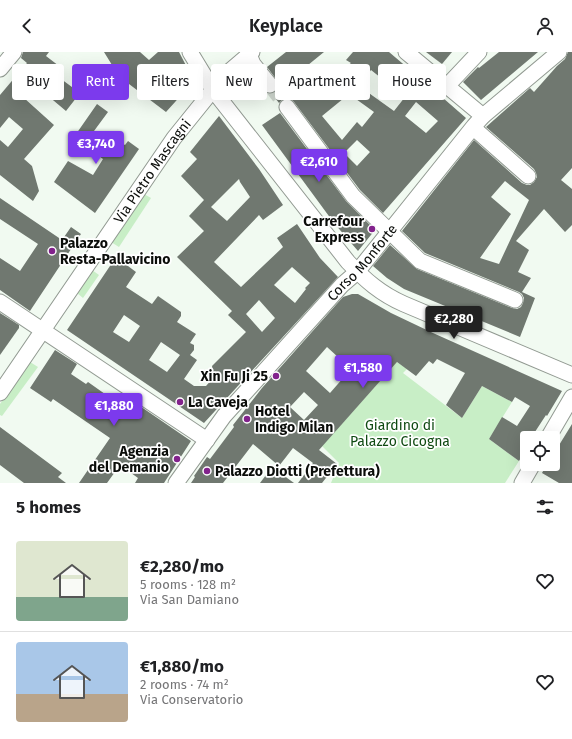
<!DOCTYPE html>
<meta charset="utf-8">
<style>
:root{--surface:#fff;--page:#f2f2f2;--text:#202124;--muted:#757577;--line:#e0e0e0;--accent:#7c3aed}
body{margin:0;font-family:"Fira Sans",sans-serif;background:var(--page);color:var(--text);height:100vh;display:flex;flex-direction:column;font-size:15px;white-space:nowrap}
*{box-sizing:border-box;margin:0}
p{font-size:13px;color:var(--muted)}
.icon{flex:none;width:22px;height:22px;fill:none;stroke:currentColor;stroke-width:2;stroke-linecap:round;stroke-linejoin:round}
.map{position:relative;height:431px;overflow:hidden}
.drawer{display:flex;flex-direction:column;background:var(--surface);flex:1}
.drawer>*{flex:none}
.hud{position:absolute;left:12px;top:12px;width:548px;height:36px;display:flex;gap:8px}
.buttons{position:absolute;left:520px;top:379px;display:grid;gap:8px}
.buttons a{display:grid;place-items:center;width:40px;height:40px;border-radius:4px;background:var(--surface);box-shadow:0 4px 16px #0002;font-size:20px}
.price{position:absolute;translate:-50% -34px;padding:0 9px;border-radius:4px;background:var(--accent);color:#fff;font-size:13px;line-height:26px;filter:drop-shadow(0 1px 2px #0008)}
.price::after{content:'';position:absolute;left:50%;top:24px;width:12px;height:9px;margin-left:-6px;background:inherit;clip-path:polygon(0 0,100% 0,50% 100%)}
.price.active{background:#222;color:#fff}
ul{padding:0;list-style:none}
li{display:flex;align-items:center;gap:12px;height:100px;padding:0 16px}
li+li{border-top:1px solid var(--line)}
li span{display:grid;place-items:center;flex:none;width:112px;height:80px;border-radius:4px;color:#555}
li>.icon{margin-inline-start:auto}
span .icon{width:48px;height:48px;fill:#fffc;stroke-width:1}
li b{font-size:17px}
h2{display:flex;justify-content:space-between;align-items:center;height:48px;padding:0 16px;font-size:17px}
.tag{padding:0 14px;border-radius:4px;background:var(--surface);box-shadow:0 4px 16px #0002;font-size:14px;line-height:36px}
.tag.active{background:var(--accent);color:#fff}
header{display:flex;justify-content:space-between;align-items:center;height:52px;padding:0 16px;background:var(--surface);font-size:18px;font-weight:600}
.map>svg:first-child{display:block}
.green{fill:#c8eec6}
.building{fill:#707870;fill-rule:evenodd}
.lines{fill:none;stroke-linecap:round;stroke-linejoin:round}
.minor-tunnel{stroke:#ced6ce;stroke-width:15;stroke-dasharray:15 8;stroke-linecap:butt}
.minor-casing{stroke:#929a92;stroke-width:17}
.minor{stroke:#fff;stroke-width:15}
.poi-dot{fill:#82228c;stroke:#fff;stroke-width:1.5}
.labels{text-anchor:middle;stroke-width:3.5;stroke-linejoin:round;paint-order:stroke}
.street-label{font-size:14px;fill:#0b0d0a;stroke:#fff}
.poi-label{font-size:14px;font-weight:bold;fill:#0b0d0a;stroke:#fff;text-anchor:start}
.park-label{font-size:14px;fill:#0f4a12;stroke:#fff}
</style>
<header><svg class="icon" aria-label="back" viewBox="0 0 24 24"><path d="M15 5l-7 7 7 7"/></svg>Keyplace<svg class="icon" aria-label="person" viewBox="0 0 24 24"><circle cx="12" cy="8" r="4"/><path d="M4 21q1-7 8-7t8 7"/></svg></header>
<div class="map">
<svg width="572" height="431" viewBox="0 0 572 431">
<rect width="100%" height="100%" fill="#f1faf1"/>
<g class="green">
<polygon points="144,142 151,146 119,195 111,190"/>
<polygon points="92,218 99,223 83,246 77,241"/>
<polygon points="30,310 38,315 2,364 0,363 0,352"/>
<polygon points="397,310 407,317 403,321 462,366 482,334 512,350 489,387 519,409 505,431 331,431 339,411 322,394"/>
</g>
<g class="building">
<polygon points="23,0 49,0 46,4 59,14 53,21 80,41 66,59 35,33 24,46 54,73 24,107 32,114 39,139 33,149 0,123 0,88 8,95 23,77 9,65 0,76 0,43 27,11 21,6"/>
<polygon points="104,0 140,0 149,8 158,0 179,0 194,29 166,60 129,32 126,35 108,18 112,13"/>
<path d="M 286,0 L 324,0 L 297,22 L 312,41 L 351,11 L 346,8 L 353,0 L 389,0 L 435,39 L 466,66 L 383,161 L 360,138 L 294,50 L 291,47 L 286,46 L 282,48 L 279,51 L 272,42 L 278,37 L 279,31 L 267,15 ZM 371,18 L 405,45 L 394,59 L 359,34 ZM 349,42 L 374,60 L 362,75 L 357,70 L 342,88 L 322,64 ZM 416,50 L 438,69 L 426,81 L 405,64 ZM 357,88 L 370,100 L 357,114 L 344,101 Z"/>
<polygon points="426,0 452,0 442,12"/>
<polygon points="499,0 538,0 481,48 463,30 478,15 479,16"/>
<path d="M 568,0 L 572,0 L 572,116 L 561,128 L 572,137 L 572,173 L 565,180 L 544,157 L 516,189 L 529,198 L 518,220 L 531,226 L 522,240 L 535,246 L 520,285 L 404,237 L 387,226 L 373,214 L 390,193 L 417,217 L 512,256 L 517,257 L 521,255 L 523,251 L 524,246 L 522,242 L 519,240 L 425,201 L 402,179 L 474,88 L 522,131 L 527,133 L 530,133 L 534,130 L 537,125 L 536,121 L 534,117 L 486,75 L 530,36 L 534,40 L 557,14 L 565,7 ZM 505,129 L 529,148 L 499,212 L 480,206 L 511,162 L 491,145 Z"/>
<polygon points="97,52 108,60 94,79 119,98 123,92 125,93 128,89 139,97 95,161 54,130 68,109 93,123 103,107 74,85"/>
<polygon points="280,61 346,149 375,178 358,199 334,171 262,73"/>
<path d="M 219,64 L 259,117 L 283,153 L 263,168 L 259,163 L 214,210 L 241,235 L 283,195 L 277,186 L 297,172 L 320,206 L 338,225 L 204,371 L 67,278 L 116,205 L 136,220 L 126,235 L 152,252 L 158,244 L 181,260 L 181,264 L 177,270 L 196,282 L 190,291 L 194,293 L 194,298 L 190,303 L 197,308 L 184,327 L 194,334 L 206,334 L 214,325 L 212,314 L 246,280 L 228,263 L 232,259 L 177,205 L 204,179 L 189,164 L 204,148 L 181,124 L 197,107 L 190,100 ZM 239,127 L 240,130 L 250,145 L 227,169 L 211,155 ZM 292,215 L 310,231 L 305,236 L 306,237 L 295,251 L 274,233 ZM 259,248 L 275,266 L 262,280 L 246,262 ZM 124,263 L 140,274 L 129,290 L 113,280 ZM 161,290 L 180,303 L 167,320 L 149,308 Z"/>
<polygon points="0,146 62,188 71,175 81,182 30,259 0,238 0,206 20,219 38,192 0,167"/>
<path d="M 352,242 L 358,242 L 391,261 L 433,281 L 562,339 L 547,364 L 546,363 L 531,386 L 527,386 L 527,396 L 519,409 L 489,387 L 502,365 L 517,374 L 530,354 L 515,345 L 512,350 L 482,334 L 462,366 L 446,353 L 465,321 L 437,307 L 433,312 L 429,309 L 416,324 L 397,310 L 319,398 L 337,412 L 322,431 L 298,431 L 313,411 L 293,396 L 279,414 L 253,392 L 223,431 L 191,431 L 195,425 L 194,424 L 207,405 L 210,407 L 234,375 L 233,373 L 262,336 L 343,245 ZM 327,295 L 351,317 L 330,341 L 306,319 ZM 304,340 L 318,353 L 304,368 L 290,355 Z"/>
<polygon points="0,261 19,273 19,276 0,303"/>
<polygon points="55,298 77,312 71,322 86,332 88,330 129,359 134,350 191,389 164,431 135,431 138,426 120,413 107,431 79,431 110,386 53,347 51,350 30,336"/>
<polygon points="572,372 572,431 559,431 542,421 547,412 553,412 553,403"/>
<polygon points="0,375 62,421 58,425 66,431 24,431 0,413"/>
<polygon points="272,415 294,431 260,431"/>
</g>
<g class="lines">
<polyline class="minor-tunnel" points="270,33 287,55"/>
<defs>
<g id="minor">
<path d="M 190,0 L 213,38 L 348,210 C 365,228 381,242 404,252 L 572,323"/>
<polyline points="248,0 253,12 270,33"/>
<polyline points="406,0 483,64"/>
<polyline points="0,17 14,0"/>
<polyline points="447,34 479,0"/>
<polyline points="287,55 353,144 420,209 515,248"/>
<polyline points="477,79 528,124"/>
<polyline points="0,250 207,388"/>
<path id="s1" d="M 0,341 L 174,86 L 224,24 L 252,0"/>
<polyline points="548,386 572,345"/>
<path id="s2" d="M 176,431 L 224,364 L 342,233 L 357,220 L 474,74 L 483,64 L 559,0"/>
<polyline points="522,431 533,412"/>
</g>
</defs>
<use href="#minor" class="minor-casing"/>
<use href="#minor" class="minor"/>
</g>
<g class="poi-dot">
<circle cx="372" cy="177" r="4"/>
<circle cx="52" cy="199" r="4"/>
<circle cx="276" cy="324" r="4"/>
<circle cx="180" cy="350" r="4"/>
<circle cx="247" cy="367" r="4"/>
<circle cx="177" cy="407" r="4"/>
<circle cx="207" cy="419" r="4"/>
</g>
<g class="labels">
<g class="street-label">
<text dy="5" stroke="none"><textPath href="#s1" startOffset="269">Via Pietro Mascagni</textPath></text>
<text dy="5" stroke="none"><textPath href="#s2" startOffset="289">Corso Monforte</textPath></text>
</g>
<g class="poi-label">
<text x="364" y="174" text-anchor="end">Carrefour<tspan x="364" dy="16">Express</tspan></text>
<text x="60" y="196">Palazzo<tspan x="60" dy="16">Resta-Pallavicino</tspan></text>
<text x="268" y="329" text-anchor="end">Xin Fu Ji 25</text>
<text x="188" y="355">La Caveja</text>
<text x="255" y="364">Hotel<tspan x="255" dy="16">Indigo Milan</tspan></text>
<text x="169" y="404" text-anchor="end">Agenzia<tspan x="169" dy="16">del Demanio</tspan></text>
<text x="215" y="424">Palazzo Diotti (Prefettura)</text>
</g>
<g class="park-label">
<text x="400" y="378">Giardino di<tspan x="400" dy="16">Palazzo Cicogna</tspan></text>
</g>
</g>
</svg>
<div class="buttons">
<a><svg class="icon" aria-label="locate" viewBox="0 0 24 24"><circle cx="12" cy="12" r="6"/><path d="M12 2v4M12 18v4M2 12h4M18 12h4"/></svg></a>
</div>
<b class="price" style="left:96px;top:113px">€3,740</b>
<b class="price" style="left:319px;top:131px">€2,610</b>
<b class="price active" style="left:454px;top:288px">€2,280</b>
<b class="price" style="left:363px;top:337px">€1,580</b>
<b class="price" style="left:114px;top:375px">€1,880</b>
<div class="hud">
<a class="tag">Buy</a>
<a class="tag active">Rent</a>
<a class="tag">Filters</a>
<a class="tag">New</a>
<a class="tag">Apartment</a>
<a class="tag">House</a>
</div>
</div>
<section class="drawer">
<h2>5 homes<svg class="icon" aria-label="filters" viewBox="0 0 24 24"><path d="M4 7h16M4 17h16"/><circle cx="9" cy="7" r="2"/><circle cx="15" cy="17" r="2"/></svg></h2>
<ul>
<li><span style="background:linear-gradient(#dfe7d0 70%,#7fa58c 0)"><svg class="icon" aria-label="home" viewBox="0 0 24 24"><path d="M3 11l9-7 9 7M6 9v11h12V9"/></svg></span><div><b>€2,280/mo</b><p>5 rooms · 128 m²</p><p>Via San Damiano</p></div><svg class="icon" aria-label="heart" viewBox="0 0 24 24"><path d="M12 20l-8-8c-3-5 5-10 8-4 3-6 11-1 8 4z"/></svg></li>
<li><span style="background:linear-gradient(#a9c7e8 65%,#b9a48a 0)"><svg class="icon" aria-label="home" viewBox="0 0 24 24"><path d="M3 11l9-7 9 7M6 9v11h12V9"/></svg></span><div><b>€1,880/mo</b><p>2 rooms · 74 m²</p><p>Via Conservatorio</p></div><svg class="icon" aria-label="heart" viewBox="0 0 24 24"><path d="M12 20l-8-8c-3-5 5-10 8-4 3-6 11-1 8 4z"/></svg></li>
</ul>
</section>
